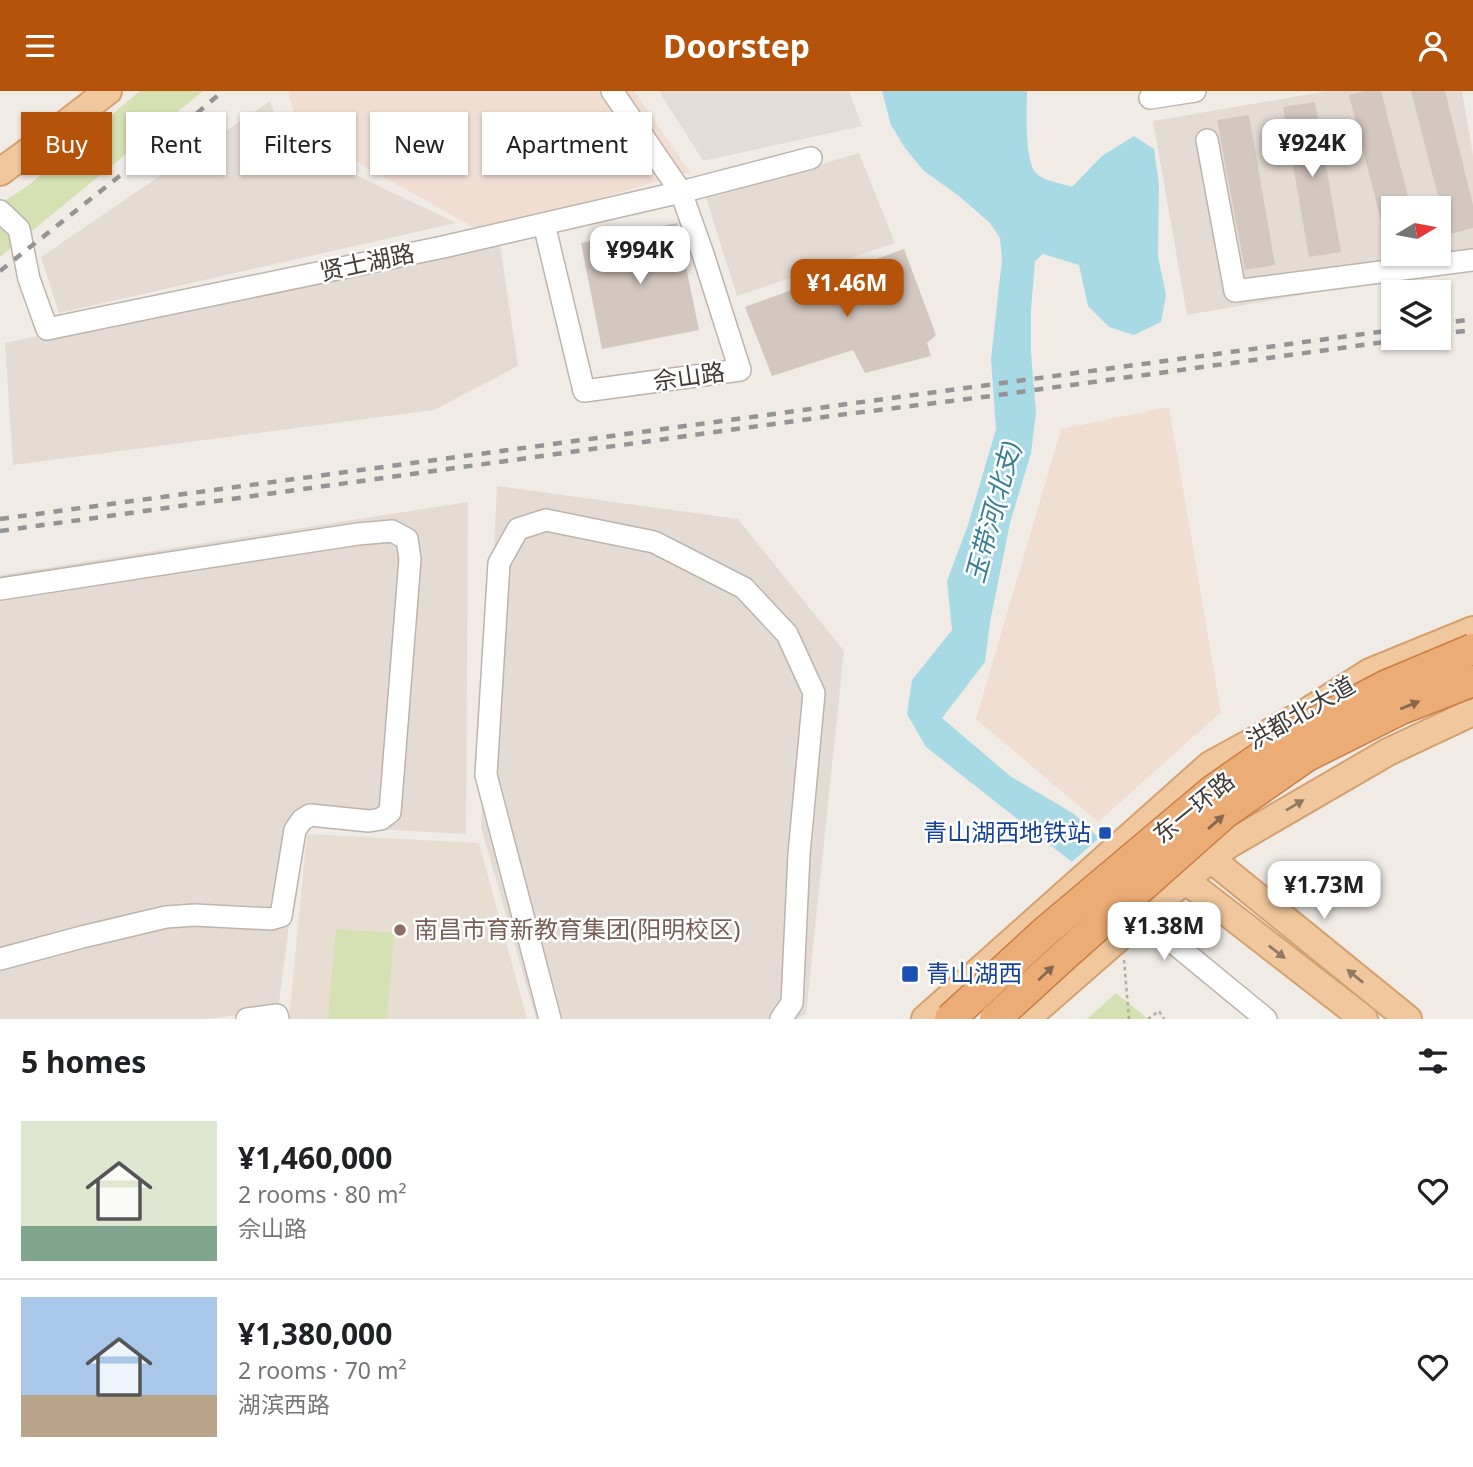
<!DOCTYPE html>
<meta charset="utf-8">
<style>
:root{--surface:#fff;--page:#f2f2f2;--text:#202124;--muted:#757577;--line:#e0e0e0;--accent:#b45309}
body{margin:0;font-family:"Noto Sans","Noto Sans SC",sans-serif;background:var(--page);color:var(--text);height:100vh;display:flex;flex-direction:column;font-size:26px;white-space:nowrap}
*{box-sizing:border-box;margin:0}
p{font-size:23px;color:var(--muted)}
.icon{flex:none;width:38px;height:38px;fill:none;stroke:currentColor;stroke-width:2;stroke-linecap:round;stroke-linejoin:round}
.map{position:relative;height:928px;overflow:hidden}
.drawer{display:flex;flex-direction:column;background:var(--surface);flex:1}
.drawer>*{flex:none}
.hud{position:absolute;left:21px;top:21px;width:700px;height:63px;display:flex;gap:14px}
.needle{width:46px;rotate:80deg}
.fabs{position:absolute;left:1381px;top:105px;display:grid;gap:14px}
.fabs a{display:grid;place-items:center;width:70px;height:70px;border-radius:0px;background:var(--surface);box-shadow:0 2px 5px #0004;font-size:35px}
.price{position:absolute;translate:-50% -60px;padding:0 16px;border-radius:14px;background:#fff;color:#222;font-size:23px;line-height:46px;filter:drop-shadow(0 2px 4px #0008)}
.price::after{content:'';position:absolute;left:50%;top:42px;width:21px;height:16px;margin-left:-10px;background:inherit;clip-path:polygon(0 0,100% 0,50% 100%)}
.price.active{background:var(--accent);color:#fff}
ul{padding:0;list-style:none}
li{display:flex;align-items:center;gap:21px;height:175px;padding:0 21px}
li+li{border-top:2px solid var(--line)}
li span{display:grid;place-items:center;flex:none;width:196px;height:140px;border-radius:0px;color:#555}
li>.icon{margin-inline-start:auto}
span .icon{width:84px;height:84px;fill:#fffc;stroke-width:1}
li b{font-size:30px}
h2{display:flex;justify-content:space-between;align-items:center;height:84px;padding:0 21px;font-size:30px}
.pill{padding:0 24px;border-radius:0px;background:var(--surface);box-shadow:0 2px 5px #0004;font-size:24px;line-height:63px}
.pill.active{background:var(--accent);color:#fff}
header{display:flex;justify-content:space-between;align-items:center;height:91px;padding:0 21px;background:var(--accent);color:#fff;font-size:32px;font-weight:700}
.map>svg:first-child{display:block}
.residential{fill:#e4dcd4;fill-rule:evenodd}
.commercial{fill:#f0ded3}
.industrial{fill:#e3ddda}
.education{fill:#e8ddd1}
.green{fill:#d5e0b3}
.water{fill:#a8dae6}
.building{fill:#d3c7bf}
.lines{fill:none;stroke-linecap:round;stroke-linejoin:round}
.minor-casing{stroke:#bdb4ac;stroke-width:24}
.major-casing{stroke:#d4a170;stroke-width:30}
.path{stroke:#baaa9c;stroke-width:2.5;stroke-dasharray:3.5 3.5;stroke-linecap:butt}
.minor{stroke:#fff;stroke-width:21}
.major{stroke:#f1c89d;stroke-width:26}
.rail{stroke:#949494;stroke-width:4.5;stroke-dasharray:9 9;stroke-linecap:butt}
.highway-bridge-casing{stroke:#c97e46;stroke-width:33;stroke-linecap:butt}
.highway-bridge{stroke:#ecac75;stroke-width:30}
.oneway{fill:#86684f}
.oneway2{fill:#917a64}
.transit-dot{fill:#1a4fb4;stroke:#fff;stroke-width:2.5}
.education-dot{fill:#8d6e63;stroke:#fff;stroke-width:2.5}
.labels{text-anchor:middle;stroke-width:5;stroke-linejoin:round;paint-order:stroke}
.street-label{font-size:24px;fill:#423b36;stroke:#fff}
.transit-label{font-size:24px;fill:#164399;stroke:#fff;text-anchor:end}
.education-label{font-size:24px;fill:#785e54;stroke:#fff;text-anchor:start}
.water-label{font-size:26px;font-style:italic;fill:#397f92;stroke:#fff}
</style>
<header><svg class="icon" aria-label="menu" viewBox="0 0 24 24"><path d="M4 6h16M4 12h16M4 18h16"/></svg>Doorstep<svg class="icon" aria-label="person" viewBox="0 0 24 24"><circle cx="12" cy="8" r="4"/><path d="M4 21q1-7 8-7t8 7"/></svg></header>
<div class="map">
<svg width="1473" height="928" viewBox="0 0 1473 928">
<rect width="100%" height="100%" fill="#f0ebe5"/>
<g class="residential">
<path d="M 1328,0 L 1462,0 L 1473,65 L 1473,174 L 1187,224 L 1153,30 ZM 1393,117 L 1438,117 L 1438,163 L 1393,163 Z"/>
<polygon points="270,10 285,50 456,132 59,222 41,166"/>
<polygon points="859,62 895,152 737,205 706,107 648,80 643,68 724,102"/>
<polygon points="499,147 518,275 434,319 13,374 5,252"/>
<polygon points="497,395 738,428 844,560 806,923 797,928 536,928 481,736"/>
<polygon points="468,411 466,743 302,734 278,919 207,928 0,928 0,484"/>
</g>
<g class="commercial">
<polygon points="288,0 634,0 690,81 482,141 298,38"/>
<polygon points="1169,316 1221,621 1098,731 976,628 1061,338"/>
</g>
<polygon class="industrial" points="659,0 849,0 862,35 703,70"/>
<polygon class="education" points="307,743 479,752 527,928 289,928"/>
<g class="green">
<polygon points="140,0 203,0 0,166 0,113 29,94"/>
<polygon points="336,838 394,842 387,928 328,928"/>
<polygon points="1116,902 1148,928 1087,928"/>
</g>
<path class="water" d="M 882,0 L 1027,0 C 1027,18 1024,70 1036,82 C 1043,90 1061,92 1072,96 L 1102,65 L 1134,45 L 1154,58 L 1159,94 L 1158,165 L 1166,204 L 1161,231 L 1134,244 L 1109,236 L 1088,215 L 1079,174 L 1043,163 L 1035,170 L 1031,218 L 1031,262 L 1036,321 L 1031,362 L 1010,432 L 990,531 L 985,571 L 942,627 L 1010,685 L 1074,723 L 1099,747 L 1072,771 L 926,656 L 907,623 L 912,589 L 952,539 L 947,490 L 968,434 L 996,338 L 991,268 L 1002,168 L 1000,147 L 990,132 L 959,105 L 924,80 L 905,57 L 891,34 Z"/>
<g class="building">
<polygon points="1364,0 1381,0 1411,117 1393,117 1393,160 1389,161 1349,4"/>
<polygon points="1411,0 1445,0 1473,114 1473,137 1448,144"/>
<polygon points="1315,11 1341,161 1309,166 1283,16"/>
<polygon points="1249,24 1275,174 1245,179 1217,29"/>
<polygon points="677,132 699,239 602,258 581,152"/>
<polygon points="904,158 936,244 927,252 931,265 865,282 853,259 772,285 745,216"/>
</g>
<g class="lines">
<defs>
<g id="minor">
<polyline points="1150,7 1195,0"/>
<polyline points="1207,49 1235,200 1473,169"/>
<polyline points="0,120 19,138 29,188 47,238 443,156 681,101 811,67"/>
<polyline points="544,133 584,300 740,279 703,163 681,101 612,0"/>
<polyline points="0,498 358,443 392,440 407,448 410,468 390,721 381,728 369,730 310,724 302,729 295,739 281,825 271,828 195,824 166,826 82,846 0,868"/>
<polyline points="1131,817 1266,928"/>
<polyline points="247,928 277,924 278,928"/>
<polyline points="550,928 486,684 499,472 518,438 546,429 654,451 744,497 787,543 814,602 799,763 792,912 781,928"/>
</g>
<g id="major">
<polyline points="0,81 51,44 108,0"/>
<polyline points="1211,768 1408,928"/>
<polyline points="1185,789 1364,928"/>
<polyline points="925,928 1210,674 1305,622 1370,581 1473,539"/>
<polyline points="1026,928 1185,789 1228,754 1388,661 1473,621"/>
</g>
</defs>
<use href="#minor" class="minor-casing"/>
<use href="#major" class="major-casing"/>
<g class="path">
<polyline points="1124,869 1129,928"/>
<polyline points="1148,928 1159,920 1164,928"/>
</g>
<use href="#minor" class="minor"/>
<use href="#major" class="major"/>
<g class="rail">
<polyline points="0,180 175,41 223,0"/>
<polyline points="1438,233 1473,228"/>
<polyline points="1438,243 1473,239"/>
<polyline points="0,428 1393,239"/>
<polyline points="0,440 831,325 991,305 1414,247"/>
</g>
<defs>
<g id="highway-bridge">
<polyline points="950,928 1047,839 1212,700 1295,642 1387,594 1473,558"/>
<polyline points="995,928 1065,864 1225,722 1307,665 1401,618 1473,590"/>
</g>
</defs>
<use href="#highway-bridge" class="highway-bridge-casing"/>
<use href="#highway-bridge" class="highway-bridge"/>
</g>
<defs><path id="oneway-solid" d="M-6-.8H1V-3.2L6.5 0L1 3.2V.8H-6Z" transform="scale(1.75)"/></defs>
<g class="oneway">
<use href="#oneway-solid" transform="translate(1410 614) rotate(-22)"/>
<use href="#oneway-solid" transform="translate(1216 731) rotate(-41)"/>
<use href="#oneway-solid" transform="translate(1046 882) rotate(-43)"/>
</g>
<g class="oneway2">
<use href="#oneway-solid" transform="translate(1295 714) rotate(-31)"/>
<use href="#oneway-solid" transform="translate(1277 861) rotate(38)"/>
<use href="#oneway-solid" transform="translate(1355 885) rotate(-141)"/>
</g>
<g class="transit-dot">
<rect x="1098" y="735" width="14" height="14" rx="3.5"/>
<rect x="901" y="874" width="18" height="18" rx="3.5"/>
</g>
<circle class="education-dot" cx="400" cy="839" r="7"/>
<g class="labels">
<g class="street-label">
<text transform="translate(367 172) rotate(-12)" y="8">贤士湖路</text>
<text transform="translate(689 286) rotate(-8)" y="8">佘山路</text>
<text transform="translate(1301 622) rotate(-30)" y="8">洪都北大道</text>
<text transform="translate(1194 717) rotate(-39)" y="8">东一环路</text>
</g>
<g class="transit-label">
<text x="1091" y="750">青山湖西地铁站</text>
<text x="926" y="891" text-anchor="start">青山湖西</text>
</g>
<g class="education-label">
<text x="414" y="847">南昌市育新教育集团(阳明校区)</text>
</g>
<g class="water-label">
<text transform="translate(993 421) rotate(-75)" y="9">玉带河(北支)</text>
</g>
</g>
</svg>
<div class="fabs">
<a><svg class="needle" viewBox="-14 -14 28 28"><path d="M0-13l5 13h-10z" fill="#e53935"/><path d="M0 13l5-13h-10z" fill="#757577"/></svg></a>
<a><svg class="icon" aria-label="layers" viewBox="0 0 24 24"><path d="M12 4l9 5-9 5-9-5zM3 14l9 5 9-5"/></svg></a>
</div>
<b class="price" style="left:1312px;top:88px">¥924K</b>
<b class="price" style="left:640px;top:195px">¥994K</b>
<b class="price active" style="left:847px;top:228px">¥1.46M</b>
<b class="price" style="left:1324px;top:830px">¥1.73M</b>
<b class="price" style="left:1164px;top:871px">¥1.38M</b>
<div class="hud">
<a class="pill active">Buy</a>
<a class="pill">Rent</a>
<a class="pill">Filters</a>
<a class="pill">New</a>
<a class="pill">Apartment</a>
</div>
</div>
<section class="drawer">
<h2>5 homes<svg class="icon" aria-label="filters" viewBox="0 0 24 24"><path d="M4 7h16M4 17h16"/><circle cx="9" cy="7" r="2"/><circle cx="15" cy="17" r="2"/></svg></h2>
<ul>
<li><span style="background:linear-gradient(#dfe7d0 75%,#7fa58c 0)"><svg class="icon" aria-label="home" viewBox="0 0 24 24"><path d="M3 11l9-7 9 7M6 9v11h12V9"/></svg></span><div><b>¥1,460,000</b><p>2 rooms · 80 m²</p><p>佘山路</p></div><svg class="icon" aria-label="heart" viewBox="0 0 24 24"><path d="M12 20l-8-8c-3-5 5-10 8-4 3-6 11-1 8 4z"/></svg></li>
<li><span style="background:linear-gradient(#a9c7e8 70%,#b9a48a 0)"><svg class="icon" aria-label="home" viewBox="0 0 24 24"><path d="M3 11l9-7 9 7M6 9v11h12V9"/></svg></span><div><b>¥1,380,000</b><p>2 rooms · 70 m²</p><p>湖滨西路</p></div><svg class="icon" aria-label="heart" viewBox="0 0 24 24"><path d="M12 20l-8-8c-3-5 5-10 8-4 3-6 11-1 8 4z"/></svg></li>
</ul>
</section>
